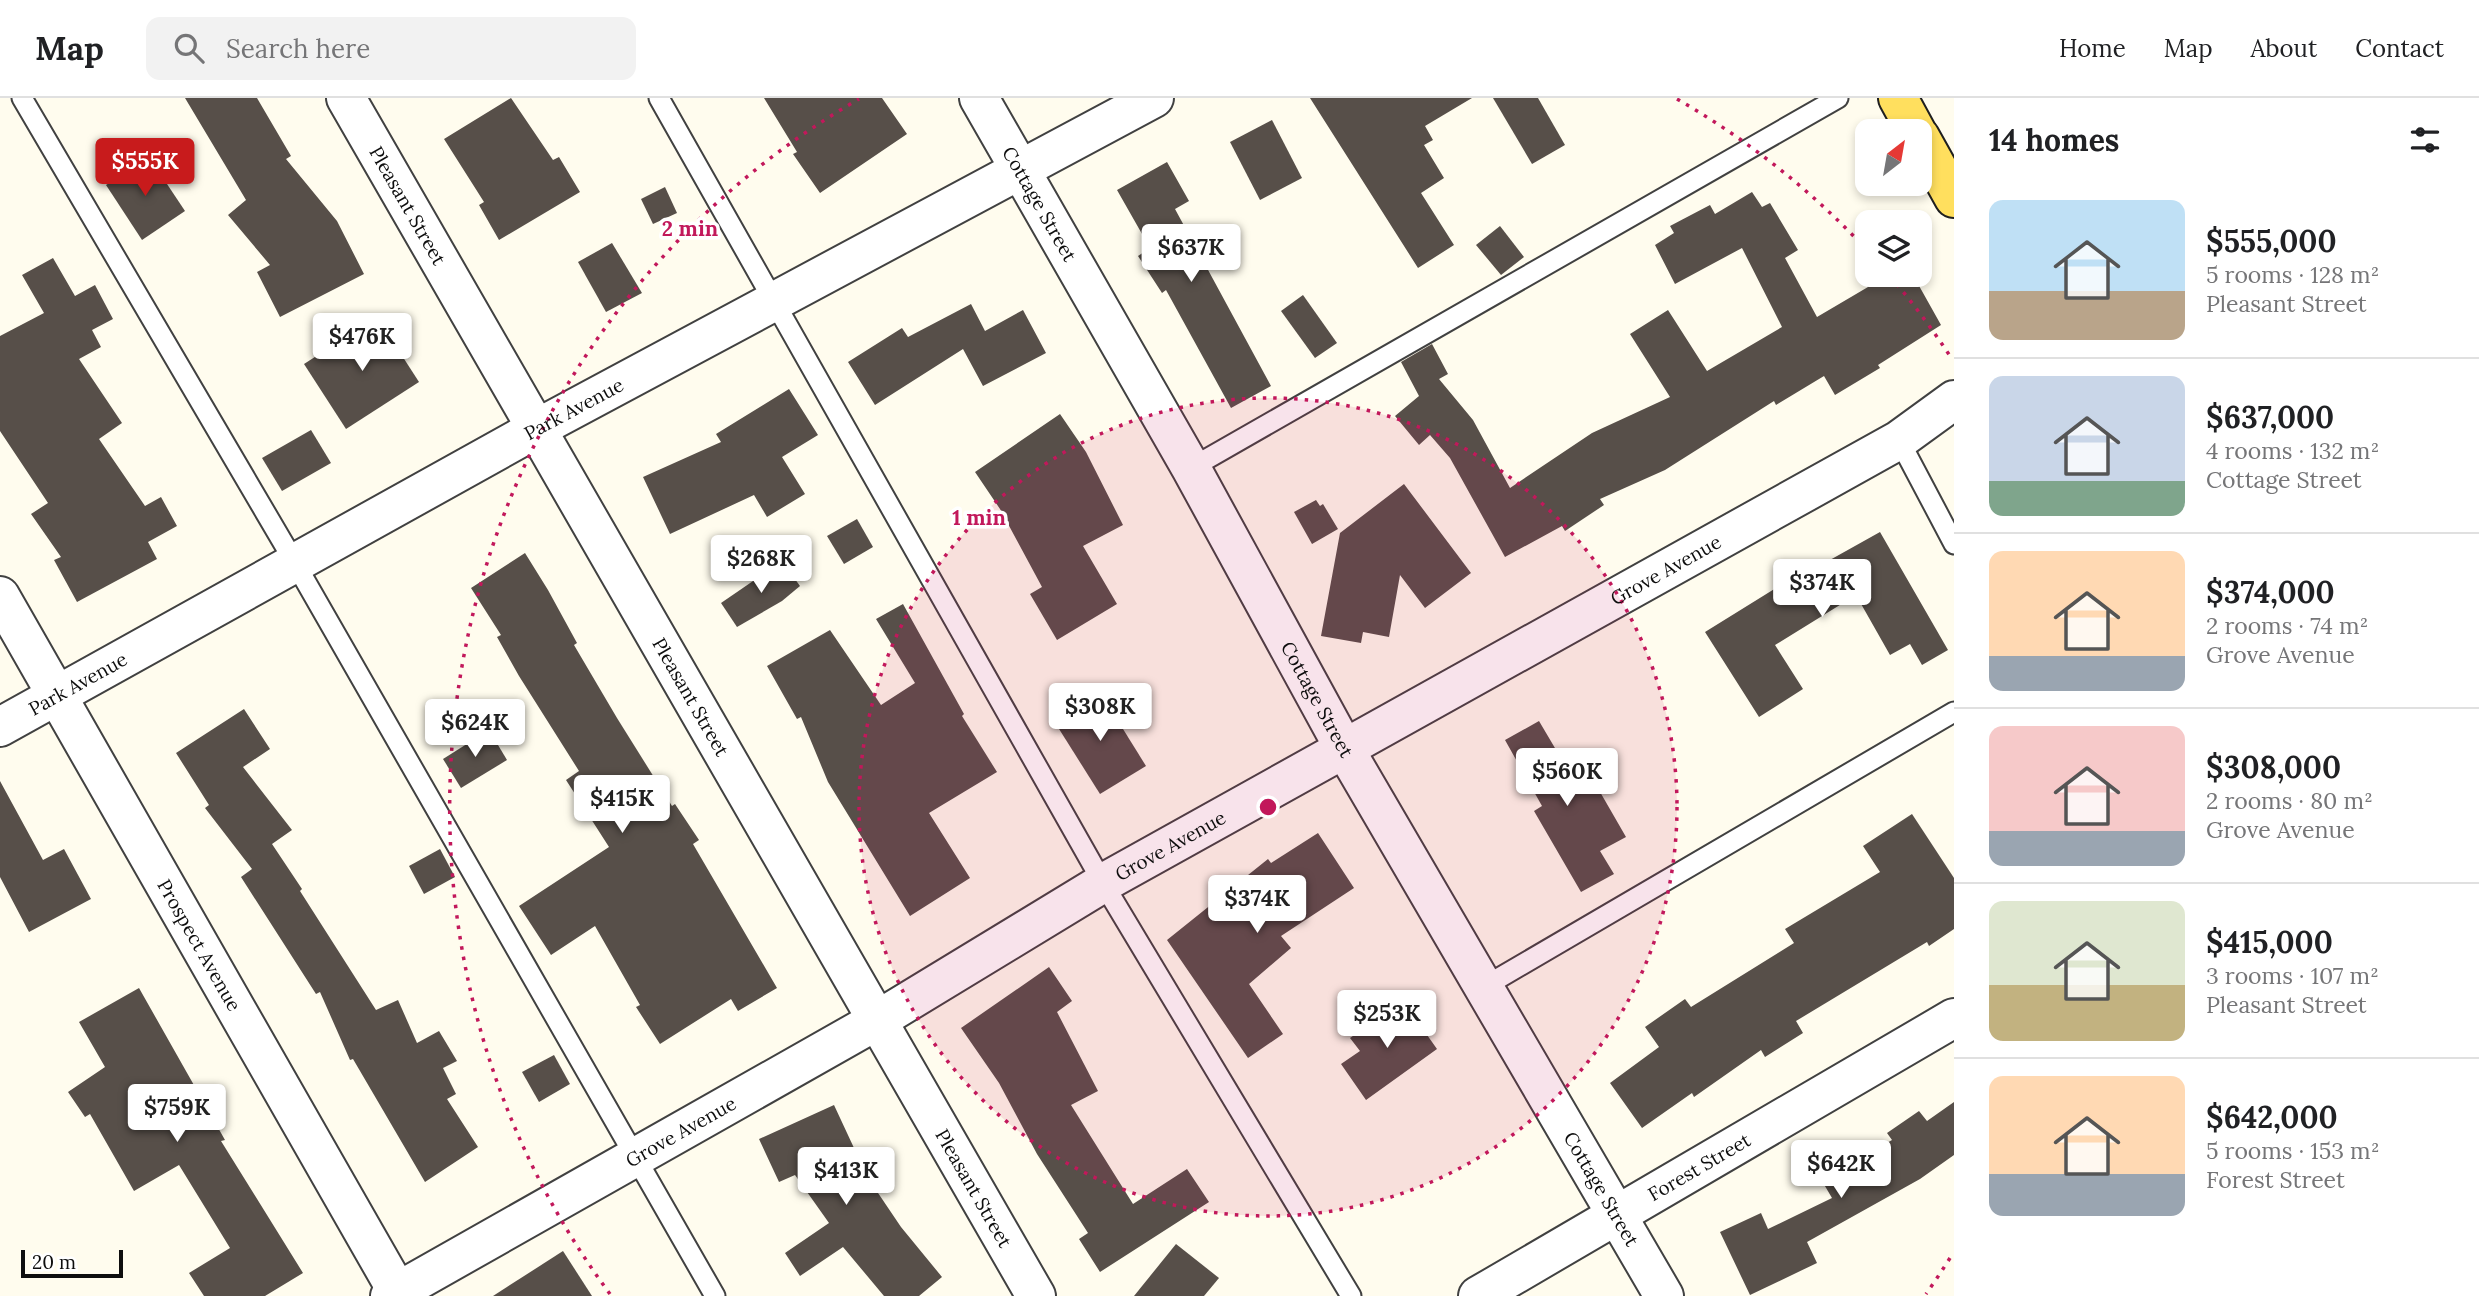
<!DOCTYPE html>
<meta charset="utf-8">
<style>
:root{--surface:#fff;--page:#f2f2f2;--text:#202124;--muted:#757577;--line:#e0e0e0;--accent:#c81b1c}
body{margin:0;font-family:Lora,serif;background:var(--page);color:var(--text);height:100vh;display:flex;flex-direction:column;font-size:26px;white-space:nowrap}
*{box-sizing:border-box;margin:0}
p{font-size:23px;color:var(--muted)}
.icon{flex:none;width:38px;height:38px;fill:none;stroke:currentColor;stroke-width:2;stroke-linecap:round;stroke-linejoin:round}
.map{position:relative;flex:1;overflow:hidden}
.drawer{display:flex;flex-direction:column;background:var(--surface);width:525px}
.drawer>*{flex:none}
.needle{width:46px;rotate:31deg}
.tools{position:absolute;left:1855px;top:21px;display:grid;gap:14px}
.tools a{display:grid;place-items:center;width:77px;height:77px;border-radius:14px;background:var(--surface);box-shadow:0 4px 10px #0003;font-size:35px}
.scale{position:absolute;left:21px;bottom:18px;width:102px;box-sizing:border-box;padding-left:7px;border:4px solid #0e0e0e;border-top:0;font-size:19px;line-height:24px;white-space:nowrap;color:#0e0e0e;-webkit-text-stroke:5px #fff;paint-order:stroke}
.price{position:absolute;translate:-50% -60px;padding:0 16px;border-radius:7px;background:#fff;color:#222;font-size:23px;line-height:46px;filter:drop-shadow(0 2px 4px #0008)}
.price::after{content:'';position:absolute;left:50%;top:42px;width:21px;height:16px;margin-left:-10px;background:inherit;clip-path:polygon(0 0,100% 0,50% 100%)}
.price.current{background:var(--accent);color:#fff}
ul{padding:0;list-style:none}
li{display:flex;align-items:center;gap:21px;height:175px;padding:0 35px}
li+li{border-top:2px solid var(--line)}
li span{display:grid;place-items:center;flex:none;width:196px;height:140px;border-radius:14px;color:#555}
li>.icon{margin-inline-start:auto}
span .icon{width:84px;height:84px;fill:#fffc;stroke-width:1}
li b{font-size:30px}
h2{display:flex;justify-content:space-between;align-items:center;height:84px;padding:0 35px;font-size:30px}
header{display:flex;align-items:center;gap:42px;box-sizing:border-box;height:98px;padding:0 35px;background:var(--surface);border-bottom:2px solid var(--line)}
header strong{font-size:33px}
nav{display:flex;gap:38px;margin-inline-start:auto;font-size:24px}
.search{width:490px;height:63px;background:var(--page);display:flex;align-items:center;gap:18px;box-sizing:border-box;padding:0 24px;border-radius:14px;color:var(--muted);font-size:26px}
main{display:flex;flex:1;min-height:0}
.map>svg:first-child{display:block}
.building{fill:#574f49}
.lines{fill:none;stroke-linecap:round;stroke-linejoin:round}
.service-casing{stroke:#414141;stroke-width:23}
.minor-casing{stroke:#414141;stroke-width:42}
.tertiary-casing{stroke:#414141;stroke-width:42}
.primary-casing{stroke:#1f1f1f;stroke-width:42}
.service{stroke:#fff;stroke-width:19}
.minor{stroke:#fff;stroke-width:38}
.tertiary{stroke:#fff;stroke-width:38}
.primary{stroke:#ffdf5e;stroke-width:38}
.ring{fill:none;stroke:#c2185b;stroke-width:3.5;stroke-dasharray:3.5 7}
.labels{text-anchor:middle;stroke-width:7;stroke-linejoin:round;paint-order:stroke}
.street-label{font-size:19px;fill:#0e0e0e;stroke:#fff}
.centre{fill:#c2185b;stroke:#fff;stroke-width:3.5}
.ring-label{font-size:21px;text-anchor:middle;font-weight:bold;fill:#c2185b;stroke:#fff;stroke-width:7;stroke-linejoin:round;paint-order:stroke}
</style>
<header>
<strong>Map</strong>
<div class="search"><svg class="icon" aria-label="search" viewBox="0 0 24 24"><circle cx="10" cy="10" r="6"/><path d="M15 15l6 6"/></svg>Search here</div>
<nav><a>Home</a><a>Map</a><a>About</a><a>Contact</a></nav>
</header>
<main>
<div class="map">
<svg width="1954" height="1198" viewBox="0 0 1954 1198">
<rect width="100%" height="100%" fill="#fffcee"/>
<g class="building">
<polygon points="185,0 257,0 291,58 286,61 337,123 364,176 280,219 257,174 270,167 228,117 246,102"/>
<polygon points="511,0 553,62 559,59 580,94 499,142 479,107 484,104 444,41"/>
<polygon points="764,0 882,0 907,36 820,95 793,56 797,54"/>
<polygon points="1310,0 1472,0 1425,28 1433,42 1424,47 1444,80 1421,95 1454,147 1418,170"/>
<polygon points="1493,0 1538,0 1565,47 1532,66"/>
<polygon points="1272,22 1302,80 1260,102 1230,44"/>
<polygon points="149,59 185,113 142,142 106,87"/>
<polygon points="1167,64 1189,103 1175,111 1271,288 1231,310 1166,192 1162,195 1138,158 1150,150 1117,92"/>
<polygon points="665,89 677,115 653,126 641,101"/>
<polygon points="1752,94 1762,109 1770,105 1798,152 1785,160 1817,219 1868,189 1861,177 1913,177 1941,227 1878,267 1880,270 1835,297 1824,278 1776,307 1774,303 1665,372 1600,401 1604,407 1565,433 1562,428 1505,459 1450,360 1430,337 1419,347 1395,318 1419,298 1401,264 1432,246 1448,276 1439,281 1473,322 1510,390 1592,335 1670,299 1630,236 1668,212 1707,273 1782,229 1742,150 1675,186 1655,147 1674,135 1670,128 1710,107 1715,116"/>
<polygon points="1500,128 1524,159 1501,177 1476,147"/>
<polygon points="612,145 642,195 606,214 578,164"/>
<polygon points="53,160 75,198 95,187 113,221 92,232 101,249 79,261 122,325 99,341 145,408 161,399 177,428 148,444 157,461 77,504 54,462 61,459 31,416 48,405 0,333 0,238 44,215 22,177"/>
<polygon points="1303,197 1337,245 1315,260 1281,213"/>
<polygon points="971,206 985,233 1023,212 1046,255 983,288 963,251 875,307 848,264 902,230 908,239"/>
<polygon points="377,219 419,284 346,331 304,266"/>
<polygon points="789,291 818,337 782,359 805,396 767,419 754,397 670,436 643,379 721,344 716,336"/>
<polygon points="1060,316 1086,354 1123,427 1083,448 1117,506 1057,542 1030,496 1042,489 1000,411 975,374"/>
<polygon points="311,332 331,365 282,393 262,360"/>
<polygon points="1404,386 1471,475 1425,510 1400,477 1389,539 1363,534 1361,545 1321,538 1340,435"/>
<polygon points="1316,402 1320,408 1323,406 1338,431 1312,446 1294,414"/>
<polygon points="857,421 873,449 844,466 827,438"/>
<polygon points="1880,434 1948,552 1922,567 1910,546 1890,557 1856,497 1775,547 1803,591 1759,619 1705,534 1810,469 1812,472"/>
<polygon points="525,455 548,492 577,545 574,547 617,620 672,708 675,706 699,742 693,746 777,890 738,913 731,901 660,946 636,909 640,907 595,828 551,857 519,808 609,749 566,682 579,673 519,578 497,539 501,537 471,490"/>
<polygon points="782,463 800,488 782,503 737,529 721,505"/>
<polygon points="903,506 964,616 962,618 997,674 929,715 970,780 910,818 828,684 801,619 797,621 767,568 830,532 881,607 915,585 876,521"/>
<polygon points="1100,594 1146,668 1100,696 1054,623"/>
<polygon points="244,611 270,651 243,669 292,732 272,746 302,791 300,793 376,912 398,902 417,945 439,933 457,963 443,970 456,996 447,1001 478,1049 425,1084 353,961 350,962 320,894 316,896 241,779 252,771 205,710 209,707 176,655"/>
<polygon points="1539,623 1578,689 1592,680 1626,739 1600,753 1614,776 1581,794 1534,713 1542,708 1505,642"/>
<polygon points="489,632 507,662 461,690 443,661"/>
<polygon points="0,683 43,762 64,751 91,801 29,834 0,779"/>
<polygon points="1912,716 1954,780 1954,831 1929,848 1927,844 1796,923 1803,935 1765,959 1761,952 1694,999 1692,995 1642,1030 1610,985 1659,949 1645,929 1685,901 1691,909 1794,845 1785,831 1880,774 1863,748"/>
<polygon points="1318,735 1354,790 1281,838 1291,850 1249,886 1283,936 1248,960 1167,842 1268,761 1271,765"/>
<polygon points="440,751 455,779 424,796 409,768"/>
<polygon points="1049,869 1072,903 1057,914 1098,993 1071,1007 1133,1106 1187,1071 1209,1104 1100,1174 1079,1141 1088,1135 1037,1056 999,985 961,930"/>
<polygon points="139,890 225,1042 221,1043 303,1175 265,1198 204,1198 189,1175 230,1150 179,1067 134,1093 90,1016 85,1019 68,994 105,969 79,924"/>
<polygon points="1403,903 1437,951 1366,1002 1341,966 1360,953 1350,940"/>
<polygon points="554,957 570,986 539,1004 522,974"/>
<polygon points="1954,1004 1954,1057 1920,1081 1807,1144 1817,1165 1750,1197 1720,1134 1761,1115 1768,1131 1832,1100 1822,1083 1892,1042 1887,1035 1919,1013 1927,1023"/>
<polygon points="834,1007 854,1050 849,1052 901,1129 942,1179 919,1198 884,1198 843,1149 800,1178 785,1155 829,1125 795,1077 779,1084 759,1041"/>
<polygon points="1176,1146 1219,1180 1204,1198 1134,1198"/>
<polygon points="563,1153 592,1198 493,1198"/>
</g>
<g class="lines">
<defs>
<g id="service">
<polyline points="22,0 295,465 715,1198"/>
<polyline points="659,0 1103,785 1351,1198"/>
<polyline points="1899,342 1954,446"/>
<polyline points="1191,370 1838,0"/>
<polyline points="1482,890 1954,614"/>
</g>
<g id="minor">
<path id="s1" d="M 346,0 L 1036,1198"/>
<path id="s2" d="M 979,0 L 1191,370 L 1344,650 L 1664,1198"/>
<path id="s3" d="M 0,498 L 400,1198"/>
<path id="s4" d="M 390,1198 L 876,923 L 1103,785 L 1899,342 L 1954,302"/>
<path id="s5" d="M 1478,1198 L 1954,920"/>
</g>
<g id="tertiary">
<path id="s6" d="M 0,629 L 536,331 L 1154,0"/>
</g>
<g id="primary">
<polyline points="1898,0 1916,33"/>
<polyline points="1920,39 1954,100"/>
</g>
</defs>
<use href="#service" class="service-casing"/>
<use href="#minor" class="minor-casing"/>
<use href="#tertiary" class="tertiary-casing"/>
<use href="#primary" class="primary-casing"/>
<use href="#service" class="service"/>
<use href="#minor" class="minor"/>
<use href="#tertiary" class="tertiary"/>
<use href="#primary" class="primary"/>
</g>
<circle cx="1268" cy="709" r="409" fill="#c2185b" fill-opacity=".12"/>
<g class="ring">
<circle cx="1268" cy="709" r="409"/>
<path d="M1950 1160A818 818 0 0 1 1926 1196M610 1196A818 818 0 0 1 859 1M1677 1A818 818 0 0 1 1866 151M1890 178A818 818 0 0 1 1950 258"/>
</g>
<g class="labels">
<g class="street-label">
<text dy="7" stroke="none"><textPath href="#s2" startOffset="122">Cottage Street</textPath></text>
<text dy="7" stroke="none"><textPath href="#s1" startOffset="124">Pleasant Street</textPath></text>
<text dy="7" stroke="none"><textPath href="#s6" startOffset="656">Park Avenue</textPath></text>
<text dy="7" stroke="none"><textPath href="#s4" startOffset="1468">Grove Avenue</textPath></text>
<text dy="7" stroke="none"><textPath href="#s6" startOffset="89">Park Avenue</textPath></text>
<text dy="7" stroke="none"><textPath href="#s1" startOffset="691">Pleasant Street</textPath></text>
<text dy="7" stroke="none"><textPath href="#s2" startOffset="690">Cottage Street</textPath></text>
<text dy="7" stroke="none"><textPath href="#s4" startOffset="901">Grove Avenue</textPath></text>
<text dy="7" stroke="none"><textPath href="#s3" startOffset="402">Prospect Avenue</textPath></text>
<text dy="7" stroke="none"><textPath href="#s4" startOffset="334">Grove Avenue</textPath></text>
<text dy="7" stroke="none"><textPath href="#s5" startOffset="256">Forest Street</textPath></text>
<text dy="7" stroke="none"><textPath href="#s1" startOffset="1258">Pleasant Street</textPath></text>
<text dy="7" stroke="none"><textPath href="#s2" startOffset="1256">Cottage Street</textPath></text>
</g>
</g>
<circle cx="1268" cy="709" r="10" class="centre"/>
<g class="ring-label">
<text x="690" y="138">2 min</text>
<text x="979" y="427">1 min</text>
</g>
</svg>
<div class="tools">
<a><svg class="needle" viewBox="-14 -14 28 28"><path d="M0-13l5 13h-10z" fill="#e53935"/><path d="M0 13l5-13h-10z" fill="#757577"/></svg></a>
<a><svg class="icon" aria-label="layers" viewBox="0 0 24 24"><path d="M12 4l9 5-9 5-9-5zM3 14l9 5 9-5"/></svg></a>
</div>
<div class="scale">20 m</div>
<b class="price current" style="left:145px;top:100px">$555K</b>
<b class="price" style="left:1191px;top:186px">$637K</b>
<b class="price" style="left:362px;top:275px">$476K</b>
<b class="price" style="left:761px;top:497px">$268K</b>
<b class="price" style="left:1822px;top:521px">$374K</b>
<b class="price" style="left:1100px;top:645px">$308K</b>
<b class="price" style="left:475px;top:661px">$624K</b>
<b class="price" style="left:1567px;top:710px">$560K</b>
<b class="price" style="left:622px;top:737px">$415K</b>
<b class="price" style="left:1257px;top:837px">$374K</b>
<b class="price" style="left:1387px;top:952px">$253K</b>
<b class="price" style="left:177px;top:1046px">$759K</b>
<b class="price" style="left:1841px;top:1102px">$642K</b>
<b class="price" style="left:846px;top:1109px">$413K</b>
</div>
<section class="drawer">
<h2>14 homes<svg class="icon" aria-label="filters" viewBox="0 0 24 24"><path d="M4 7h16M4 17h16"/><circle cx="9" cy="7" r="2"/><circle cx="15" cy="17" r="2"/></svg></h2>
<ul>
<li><span style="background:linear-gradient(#bfe0f5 65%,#b9a48a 0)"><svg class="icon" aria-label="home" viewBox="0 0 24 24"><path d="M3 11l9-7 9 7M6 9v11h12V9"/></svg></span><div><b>$555,000</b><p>5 rooms · 128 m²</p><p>Pleasant Street</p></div></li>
<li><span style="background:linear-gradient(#c9d6e8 75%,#7fa58c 0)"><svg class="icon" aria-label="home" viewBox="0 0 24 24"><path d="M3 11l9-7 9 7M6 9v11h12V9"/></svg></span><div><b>$637,000</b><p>4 rooms · 132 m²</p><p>Cottage Street</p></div></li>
<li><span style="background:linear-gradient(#ffd9b3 75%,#9aa5b1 0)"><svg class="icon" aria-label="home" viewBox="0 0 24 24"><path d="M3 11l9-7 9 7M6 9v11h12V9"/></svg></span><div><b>$374,000</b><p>2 rooms · 74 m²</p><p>Grove Avenue</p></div></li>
<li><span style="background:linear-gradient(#f6c9c9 75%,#9aa5b1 0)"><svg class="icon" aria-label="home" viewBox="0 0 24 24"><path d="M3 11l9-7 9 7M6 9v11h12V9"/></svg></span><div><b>$308,000</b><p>2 rooms · 80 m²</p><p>Grove Avenue</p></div></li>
<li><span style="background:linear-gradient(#dfe7d0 60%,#c2b280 0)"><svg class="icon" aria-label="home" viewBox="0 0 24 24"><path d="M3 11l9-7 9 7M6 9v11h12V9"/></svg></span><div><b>$415,000</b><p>3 rooms · 107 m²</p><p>Pleasant Street</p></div></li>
<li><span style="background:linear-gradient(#ffd9b3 70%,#9aa5b1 0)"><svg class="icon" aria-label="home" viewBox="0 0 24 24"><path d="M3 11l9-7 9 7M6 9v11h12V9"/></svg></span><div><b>$642,000</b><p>5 rooms · 153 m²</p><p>Forest Street</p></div></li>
</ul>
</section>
</main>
